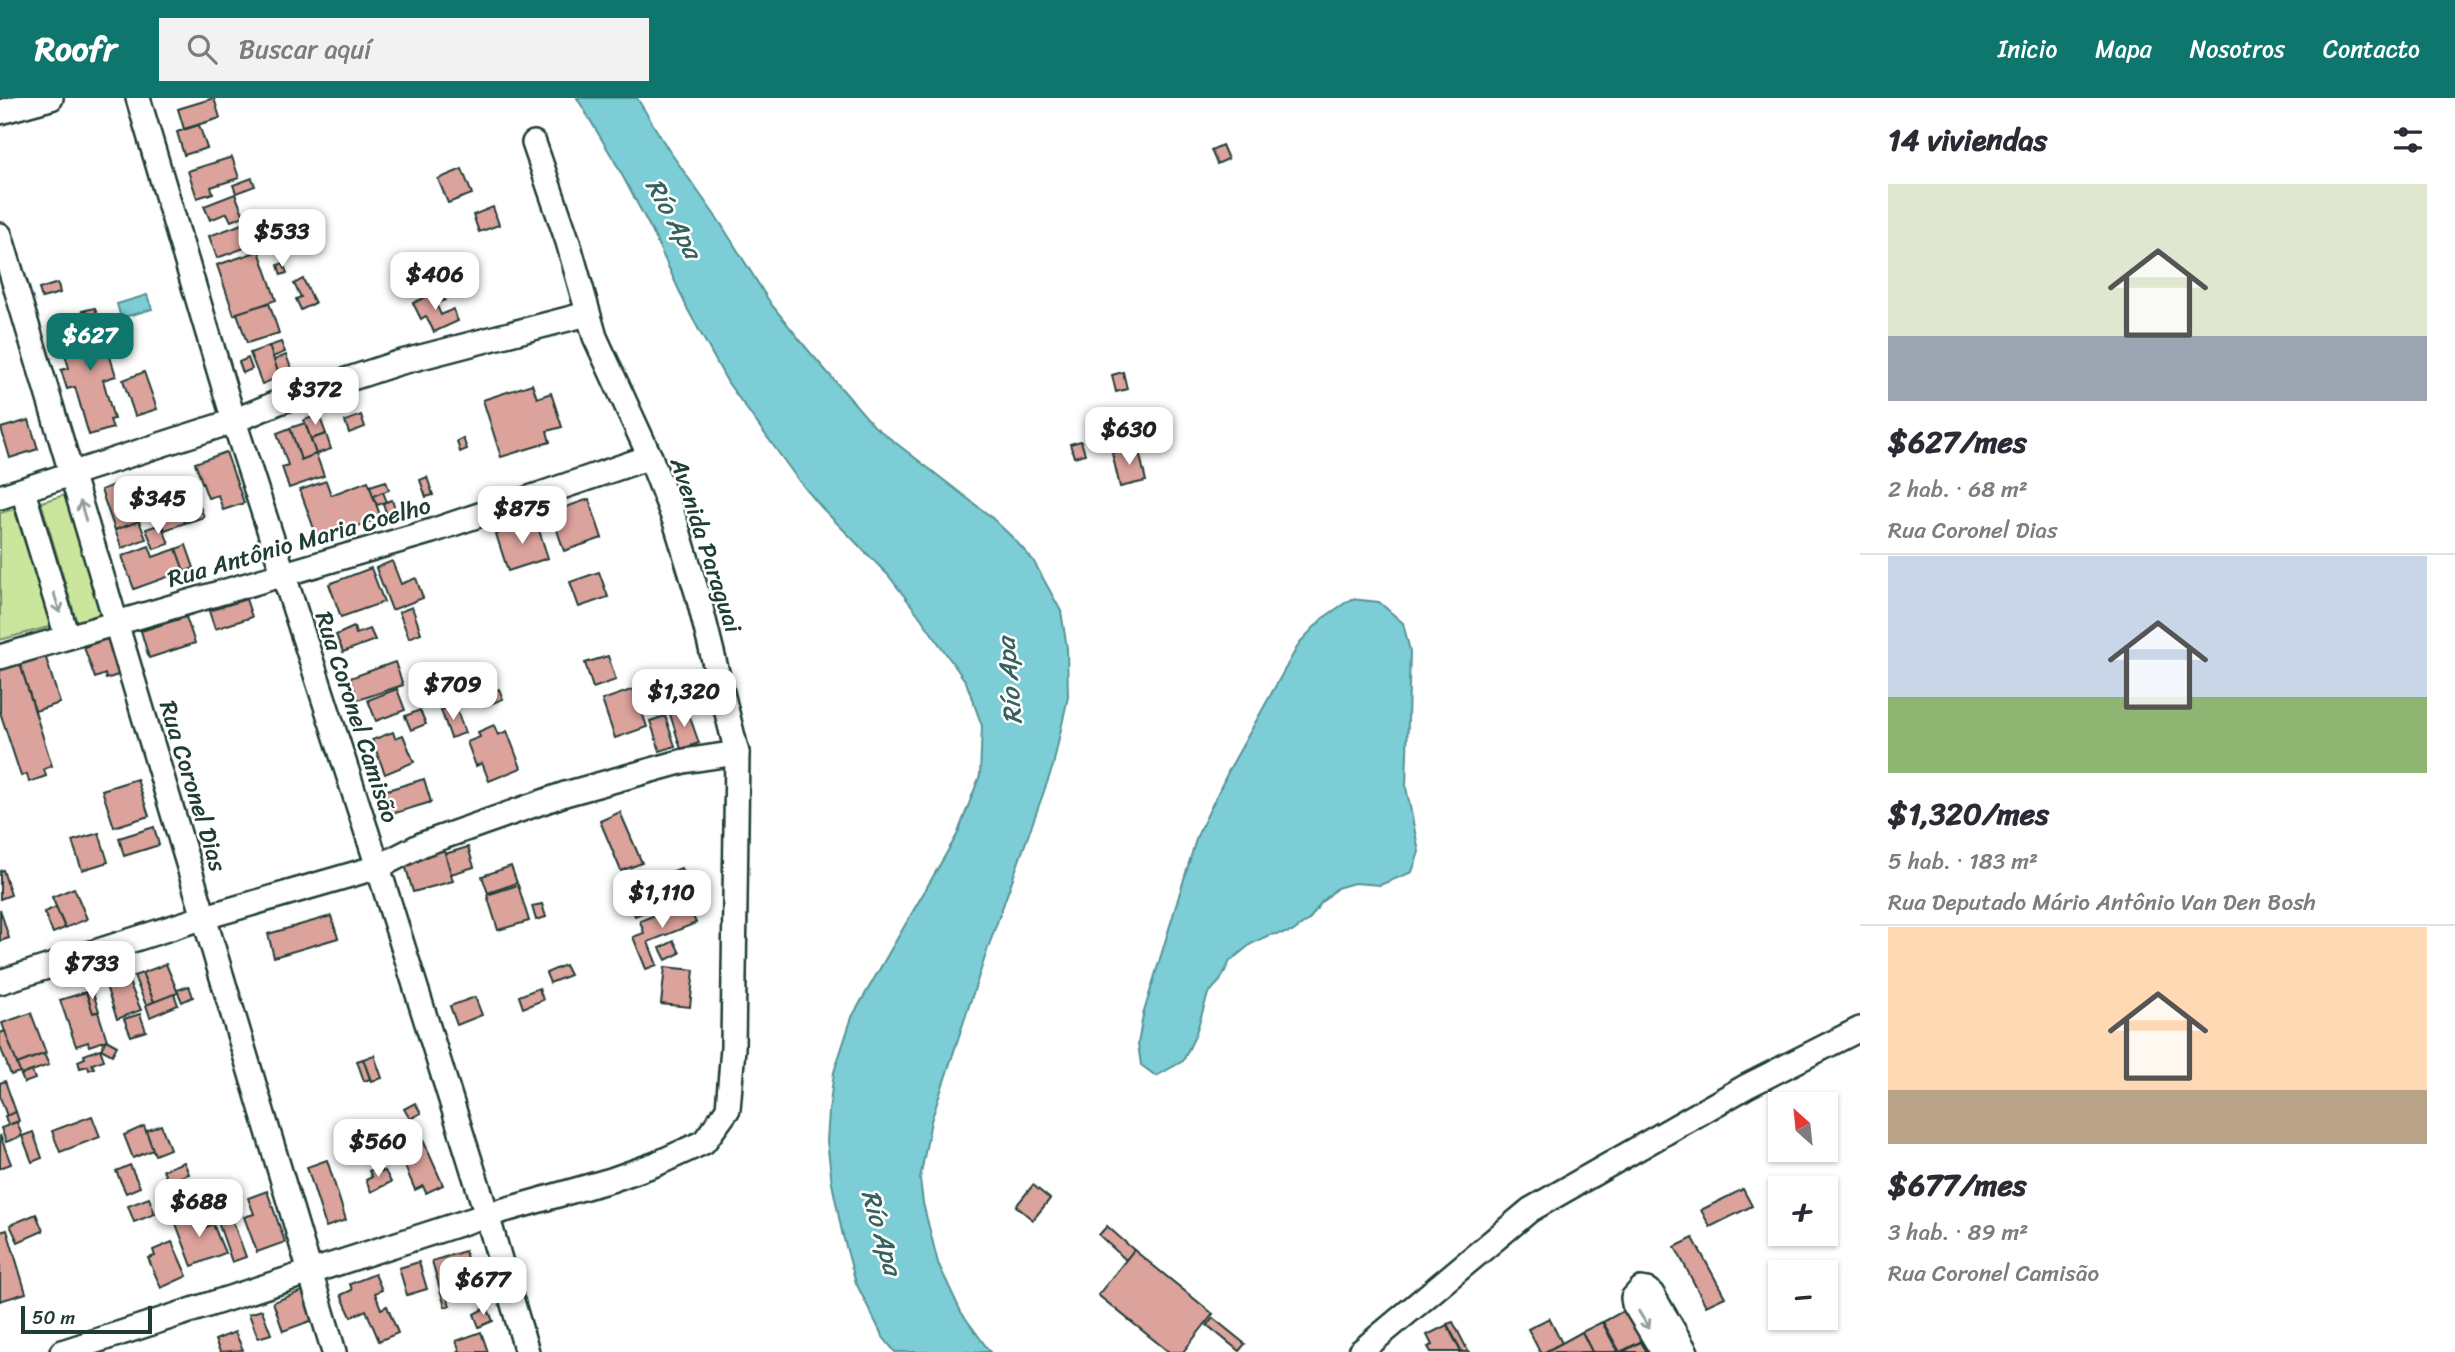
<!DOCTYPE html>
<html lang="es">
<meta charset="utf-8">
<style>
:root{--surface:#fff;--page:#f2f2f3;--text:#2b2b33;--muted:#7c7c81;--line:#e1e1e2;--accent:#0f766e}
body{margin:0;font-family:Sriracha,sans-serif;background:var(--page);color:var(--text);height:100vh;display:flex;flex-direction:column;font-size:26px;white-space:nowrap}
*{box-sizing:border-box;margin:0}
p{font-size:23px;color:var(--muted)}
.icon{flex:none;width:38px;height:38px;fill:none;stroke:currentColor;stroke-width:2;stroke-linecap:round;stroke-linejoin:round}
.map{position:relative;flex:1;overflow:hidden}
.side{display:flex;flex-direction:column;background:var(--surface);width:595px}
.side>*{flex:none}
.needle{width:46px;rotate:333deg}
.fabs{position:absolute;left:1768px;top:994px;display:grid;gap:14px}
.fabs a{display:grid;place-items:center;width:70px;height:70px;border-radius:0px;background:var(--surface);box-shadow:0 2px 5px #0004;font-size:35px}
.scale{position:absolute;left:21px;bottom:18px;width:131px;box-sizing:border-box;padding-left:7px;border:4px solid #1f3d34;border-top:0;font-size:19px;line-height:24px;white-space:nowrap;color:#1f3d34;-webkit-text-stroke:5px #fff;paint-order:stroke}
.price{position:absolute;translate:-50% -60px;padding:0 16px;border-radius:14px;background:#fff;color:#222;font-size:23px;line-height:46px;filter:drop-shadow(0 2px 4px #0008)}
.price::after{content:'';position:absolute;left:50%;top:42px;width:21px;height:16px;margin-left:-10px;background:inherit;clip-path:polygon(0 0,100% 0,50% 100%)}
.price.current{background:var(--accent);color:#fff}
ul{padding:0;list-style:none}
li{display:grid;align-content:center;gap:14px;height:371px;padding:0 28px}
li+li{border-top:2px solid var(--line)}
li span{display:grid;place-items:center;height:217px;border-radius:0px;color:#555}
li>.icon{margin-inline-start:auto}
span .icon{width:126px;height:126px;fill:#fffc;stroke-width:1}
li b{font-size:30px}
h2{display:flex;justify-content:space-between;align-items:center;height:84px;padding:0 28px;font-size:30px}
header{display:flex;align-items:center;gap:42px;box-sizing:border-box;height:98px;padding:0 35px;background:var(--accent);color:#fff}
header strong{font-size:33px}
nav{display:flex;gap:38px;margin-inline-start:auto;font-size:24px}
.search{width:490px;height:63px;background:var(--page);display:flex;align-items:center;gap:18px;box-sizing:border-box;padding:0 24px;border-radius:0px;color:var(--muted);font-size:26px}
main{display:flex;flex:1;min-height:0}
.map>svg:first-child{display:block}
.green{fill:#cae59c;stroke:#749168;stroke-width:2}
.water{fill:#7ccdd6;stroke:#579395;stroke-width:2}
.building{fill:#dca29c;stroke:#1f3d34;stroke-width:2}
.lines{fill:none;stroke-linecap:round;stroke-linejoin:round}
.minor-casing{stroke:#1f3d34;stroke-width:28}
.minor{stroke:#fff;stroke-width:23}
.oneway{stroke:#8f9e9a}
.labels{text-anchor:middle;stroke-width:5;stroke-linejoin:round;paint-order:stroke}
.street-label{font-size:24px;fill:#1f3d34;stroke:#fff}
.water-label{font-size:26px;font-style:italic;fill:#36615c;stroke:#fff}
</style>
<header>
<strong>Roofr</strong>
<div class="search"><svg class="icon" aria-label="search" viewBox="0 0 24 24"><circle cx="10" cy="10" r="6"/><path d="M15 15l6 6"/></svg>Buscar aquí</div>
<nav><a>Inicio</a><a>Mapa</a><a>Nosotros</a><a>Contacto</a></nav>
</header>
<main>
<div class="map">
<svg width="1860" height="1254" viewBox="0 0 1860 1254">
<rect width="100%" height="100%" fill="#fff"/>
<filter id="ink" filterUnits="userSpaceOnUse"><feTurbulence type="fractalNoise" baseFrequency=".0143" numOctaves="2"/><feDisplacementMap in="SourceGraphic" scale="14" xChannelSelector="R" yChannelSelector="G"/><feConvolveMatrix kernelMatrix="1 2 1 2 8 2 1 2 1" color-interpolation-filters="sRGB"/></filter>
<g filter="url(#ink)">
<g class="green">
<polygon points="68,396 104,517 77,525 41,404"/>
<polygon points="14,411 52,528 0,542 0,415"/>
</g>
<g class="water">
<polygon points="577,0 637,0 668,51 721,126 771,206 808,252 874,328 990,418 1014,441 1033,462 1061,513 1067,550 1068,599 1053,668 989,847 931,1023 920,1081 923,1105 938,1165 961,1214 990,1254 895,1254 883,1239 856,1185 842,1134 832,1085 827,1043 829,1013 834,974 852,919 957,737 980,677 982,628 966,584 918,516 888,477 822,410 799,383 728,285 688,212 652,133 614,62"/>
<polygon points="147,197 152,211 121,220 117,206"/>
<polygon points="1351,501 1379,504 1403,525 1410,553 1406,689 1419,754 1412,774 1380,787 1354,785 1337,790 1321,805 1309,822 1292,834 1269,837 1251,846 1230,863 1220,883 1208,896 1195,938 1183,963 1156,978 1141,967 1138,946 1143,917 1197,738 1230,670 1300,544 1323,520"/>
</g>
<g class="building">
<polygon points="214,0 220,20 184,31 178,11"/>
<polygon points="199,27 207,50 184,57 177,34"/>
<polygon points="1222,47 1228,61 1217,66 1211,52"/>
<polygon points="232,59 239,80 211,89 213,95 197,100 188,73"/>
<polygon points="462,71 472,96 448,105 438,81"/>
<polygon points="252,80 255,88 236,95 233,87"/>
<polygon points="235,96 244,118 231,123 227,115 210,122 204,108"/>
<polygon points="493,109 499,127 479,134 473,117"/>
<polygon points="242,126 250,148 217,160 209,138"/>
<polygon points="259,153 276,202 234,217 217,167"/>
<polygon points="283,165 287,175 281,177 278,167"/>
<polygon points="303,181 315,205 301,212 296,201 301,199 294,186"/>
<polygon points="58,185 60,195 42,200 39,191"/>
<polygon points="441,192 445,202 436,206 441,217 453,211 458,223 434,234 426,218 421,221 413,205"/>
<polygon points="269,205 279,235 247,245 237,215"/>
<polygon points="95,210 116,278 103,282 114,321 110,322 113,330 89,337 75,289 67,291 61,272 69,270 61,243 89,235 82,213"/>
<polygon points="281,244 285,254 273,259 269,248"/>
<polygon points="269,248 280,279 262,286 250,255"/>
<polygon points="286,257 293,275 280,279 274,262"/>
<polygon points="248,260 252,271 243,275 239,264"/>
<polygon points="144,274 157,311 135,318 123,282"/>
<polygon points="1123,274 1127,291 1116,294 1112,277"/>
<polygon points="532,286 537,300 551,295 562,329 547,333 550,344 501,359 483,302"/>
<polygon points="319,317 326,336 311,341 304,322"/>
<polygon points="361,317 365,329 349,335 345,323"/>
<polygon points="29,322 38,351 10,360 1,330"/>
<polygon points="305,325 316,356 301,362 290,330"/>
<polygon points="290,330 301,362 316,356 324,378 289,390 282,369 288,367 277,335"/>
<polygon points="326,336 331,351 316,356 311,341"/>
<polygon points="463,340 467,351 460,354 457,343"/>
<polygon points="1081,343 1085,356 1074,359 1070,346"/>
<polygon points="1138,349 1146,383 1120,389 1112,355"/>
<polygon points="226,354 244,405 223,412 218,397 208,400 195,365"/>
<polygon points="427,379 433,397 426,399 420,382"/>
<polygon points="123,383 138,424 115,432 101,392"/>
<polygon points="326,383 331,397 368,383 381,420 318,442 300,392"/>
<polygon points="386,383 389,392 373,398 370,388"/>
<polygon points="194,392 204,419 185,425 175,399"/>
<polygon points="383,394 387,404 377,407 373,398"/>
<polygon points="589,401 602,440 564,453 551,414"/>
<polygon points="392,402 398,420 389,424 383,405"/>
<polygon points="180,413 185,425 165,432 161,420"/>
<polygon points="139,423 146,441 122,450 115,432"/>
<polygon points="536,423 548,460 508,473 496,436"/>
<polygon points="161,426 169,446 154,451 146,431"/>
<polygon points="186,447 194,470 184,474 176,451"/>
<polygon points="149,448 153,459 176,451 184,473 134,491 122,458"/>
<polygon points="392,463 401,486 416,480 423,500 392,512 376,470"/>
<polygon points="371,470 384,504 341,519 329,486"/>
<polygon points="599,474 608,499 579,509 570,484"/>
<polygon points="246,501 252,519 215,531 209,513"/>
<polygon points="412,509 421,535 409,540 399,514"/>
<polygon points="186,519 195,545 149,560 141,533"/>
<polygon points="354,529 356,536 370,531 375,542 343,554 336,537"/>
<polygon points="109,540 121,576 106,581 105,576 95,580 84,549"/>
<polygon points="45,557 60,605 35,613 20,566"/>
<polygon points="608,558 616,582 593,590 585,565"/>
<polygon points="395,564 403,587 358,602 350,580"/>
<polygon points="20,566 52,668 44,671 46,678 29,684 27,676 21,678 0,614 0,572"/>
<polygon points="670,576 680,610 659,616 649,582"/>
<polygon points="397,591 405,612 376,623 368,602"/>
<polygon points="499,591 503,601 485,608 481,598"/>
<polygon points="634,591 647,629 615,640 602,602"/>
<polygon points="455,607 465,635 451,640 441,612"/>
<polygon points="687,611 699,645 681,651 670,616"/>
<polygon points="420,612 426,626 411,632 405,618"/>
<polygon points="665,618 675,648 660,653 650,623"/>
<polygon points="494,627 498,637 507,633 521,670 489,683 482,665 476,668 467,644 480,639 478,634"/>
<polygon points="393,634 395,640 403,637 414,664 385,676 372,642"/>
<polygon points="137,681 149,718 114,729 102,692"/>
<polygon points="424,681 431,704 392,716 384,693"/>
<polygon points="620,714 642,765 621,773 600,723"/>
<polygon points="154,729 159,747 124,758 119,740"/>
<polygon points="99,735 108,764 82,772 72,743"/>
<polygon points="468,749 474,769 451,776 445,756"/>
<polygon points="444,752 453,783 413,794 404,763"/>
<polygon points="511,768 517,785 488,795 482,778"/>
<polygon points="681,770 691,796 635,818 625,792"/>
<polygon points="3,772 11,797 0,801 0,773"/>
<polygon points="518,787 529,823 498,832 487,797"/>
<polygon points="74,790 87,821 65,830 52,799"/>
<polygon points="687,804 696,825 648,844 657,867 646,871 633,839 644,835 640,823"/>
<polygon points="542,806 546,819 536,822 532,808"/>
<polygon points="56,809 65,830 53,835 44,814"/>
<polygon points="0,811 9,840 0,843"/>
<polygon points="331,818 338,840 274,859 268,836"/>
<polygon points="674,843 680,855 666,862 660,850"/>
<polygon points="166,866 178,895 154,904 142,875"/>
<polygon points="565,867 570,877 550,885 546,875"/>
<polygon points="122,868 141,912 117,921 102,876"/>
<polygon points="665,869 694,872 690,909 661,906"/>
<polygon points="142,875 154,904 146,907 134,878"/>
<polygon points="189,888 193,899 182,904 177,892"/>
<polygon points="539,890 543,902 523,910 519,898"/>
<polygon points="92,892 99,913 93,915 86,894"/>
<polygon points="86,894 93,915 98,914 107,942 89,948 88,944 76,948 60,902"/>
<polygon points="174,896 178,907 150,919 146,907"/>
<polygon points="475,899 482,917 457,927 450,908"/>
<polygon points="31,915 46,955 17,966 2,925"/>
<polygon points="140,916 146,933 131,938 124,921"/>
<polygon points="5,933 20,974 11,977 0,948 0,935"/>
<polygon points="106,942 117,948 112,957 101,951"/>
<polygon points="100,951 104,962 92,966 94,970 89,972 88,968 80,970 78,963 85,960 84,957"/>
<polygon points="44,956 49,967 21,977 17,966"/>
<polygon points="374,957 382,980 371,983 363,961"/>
<polygon points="363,961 370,981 364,983 357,963"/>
<polygon points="32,973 35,981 24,985 21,977"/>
<polygon points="5,983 16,1014 7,1018 0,999 0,985"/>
<polygon points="415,1005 421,1015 410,1021 404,1011"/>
<polygon points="16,1014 19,1023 8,1027 5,1018"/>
<polygon points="92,1018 100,1039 60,1054 52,1033"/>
<polygon points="17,1024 22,1038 6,1044 1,1030"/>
<polygon points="161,1027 170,1051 155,1057 146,1033"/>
<polygon points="144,1028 153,1052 133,1060 124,1037"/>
<polygon points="404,1028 408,1038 383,1049 386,1056 365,1065 358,1047"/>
<polygon points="419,1033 443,1087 426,1095 423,1088 415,1092 401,1059 409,1055 402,1041"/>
<polygon points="33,1034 42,1060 32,1064 22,1038"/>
<polygon points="0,1037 11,1066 0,1070"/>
<polygon points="402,1041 405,1049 400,1052 396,1043"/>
<polygon points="327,1062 346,1122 326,1129 307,1069"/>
<polygon points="184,1064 189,1076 168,1084 163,1072"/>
<polygon points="130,1067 140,1089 126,1095 116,1073"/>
<polygon points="380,1068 382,1074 385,1073 391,1084 371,1094 366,1082 372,1079 369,1073"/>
<polygon points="186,1081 192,1093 174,1101 169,1088"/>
<polygon points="1033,1087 1050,1101 1033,1122 1016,1108"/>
<polygon points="1743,1091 1752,1108 1710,1129 1701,1112"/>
<polygon points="206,1093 209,1103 198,1107 194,1097"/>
<polygon points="267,1093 285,1144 257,1154 244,1119 254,1116 248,1100"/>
<polygon points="149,1100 155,1116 134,1124 128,1108"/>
<polygon points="227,1108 230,1116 217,1121 214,1113"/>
<polygon points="198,1114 204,1130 213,1126 225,1155 192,1168 175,1123"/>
<polygon points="36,1116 43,1133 18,1144 10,1127"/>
<polygon points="230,1116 246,1159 232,1164 217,1121"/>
<polygon points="1107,1128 1134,1152 1126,1162 1099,1137"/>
<polygon points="7,1132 26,1195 0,1203 0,1134"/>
<polygon points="1693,1140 1725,1199 1706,1208 1675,1149"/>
<polygon points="172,1144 187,1178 161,1190 148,1160 155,1158 153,1152"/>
<polygon points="1134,1152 1213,1216 1183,1254 1169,1254 1098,1197"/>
<polygon points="465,1153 475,1189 447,1197 450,1208 445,1209 432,1163"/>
<polygon points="419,1164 427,1191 407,1197 399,1170"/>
<polygon points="375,1176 382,1192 375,1195 381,1211 387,1208 398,1235 379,1243 366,1212 351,1219 341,1197 352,1192 350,1186"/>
<polygon points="305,1192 316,1221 283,1233 273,1204"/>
<polygon points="487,1209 493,1223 479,1229 474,1216"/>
<polygon points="1627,1211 1644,1242 1620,1254 1603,1224"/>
<polygon points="262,1212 271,1236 258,1240 249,1216"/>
<polygon points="1213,1220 1245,1246 1239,1253 1207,1227"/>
<polygon points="1549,1220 1562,1245 1545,1254 1540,1254 1528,1231"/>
<polygon points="1453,1224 1468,1253 1469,1254 1462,1254 1447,1226"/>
<polygon points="1602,1224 1618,1254 1592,1254 1582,1234"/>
<polygon points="1447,1227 1461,1254 1431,1254 1428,1249 1432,1247 1427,1237"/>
<polygon points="235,1234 243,1252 220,1254 215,1242"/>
<polygon points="481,1234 488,1254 456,1254 460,1253 456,1243"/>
<polygon points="1582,1234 1592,1254 1545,1254 1562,1245"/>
<polygon points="1641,1244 1647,1254 1623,1254"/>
</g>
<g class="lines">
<defs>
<g id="minor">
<polyline points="138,0 234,323 378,769 487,1117 527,1254"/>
<polyline points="0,14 51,0"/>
<polyline points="0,137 334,1254"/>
<polyline points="23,393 67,539"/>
<polyline points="0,399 234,323 279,304 398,265 587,216"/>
<polyline points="0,559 432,433 650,359"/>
<polyline points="0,884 205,819 378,769 423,746 565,696 684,663 737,655"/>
<polyline points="62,1254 487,1117 611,1082 656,1066 704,1044 728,1011 733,950 737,655 698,498 676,426 650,359 595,239 568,144 534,45"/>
<polyline points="1360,1254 1530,1112 1747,988 1860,931"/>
<polyline points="1663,1254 1634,1206 1633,1200 1641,1191 1647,1192 1652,1196 1686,1254"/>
</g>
</defs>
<use href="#minor" class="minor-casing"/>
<use href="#minor" class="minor"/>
</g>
<defs><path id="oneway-shaft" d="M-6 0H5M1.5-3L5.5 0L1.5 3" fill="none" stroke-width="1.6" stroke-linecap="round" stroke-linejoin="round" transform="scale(1.75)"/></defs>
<g class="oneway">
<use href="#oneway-shaft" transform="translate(83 413) rotate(-106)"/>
<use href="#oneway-shaft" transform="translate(57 505) rotate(73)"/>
<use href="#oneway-shaft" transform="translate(1644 1222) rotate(59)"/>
</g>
</g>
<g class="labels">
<g class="street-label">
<text transform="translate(299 444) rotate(-16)" y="8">Rua Antônio Maria Coelho</text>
<text transform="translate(706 447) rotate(72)" y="8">Avenida Paraguai</text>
<text transform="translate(357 619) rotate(72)" y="8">Rua Coronel Camisão</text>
<text transform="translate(193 688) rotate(73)" y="8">Rua Coronel Dias</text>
</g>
<g class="water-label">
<text transform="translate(674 120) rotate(61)" y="9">Río Apa</text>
<text transform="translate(1009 583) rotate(-95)" y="9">Río Apa</text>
<text transform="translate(882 1134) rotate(74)" y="9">Río Apa</text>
</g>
</g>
</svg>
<div class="fabs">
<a><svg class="needle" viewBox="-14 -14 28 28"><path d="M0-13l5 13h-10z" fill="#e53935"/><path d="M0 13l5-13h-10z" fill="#7c7c81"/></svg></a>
<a>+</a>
<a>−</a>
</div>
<div class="scale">50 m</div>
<b class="price" style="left:282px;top:171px">$533</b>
<b class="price" style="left:435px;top:214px">$406</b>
<b class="price current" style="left:90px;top:275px">$627</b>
<b class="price" style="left:315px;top:329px">$372</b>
<b class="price" style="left:1129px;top:369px">$630</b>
<b class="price" style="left:158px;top:438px">$345</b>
<b class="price" style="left:522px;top:448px">$875</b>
<b class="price" style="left:453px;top:624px">$709</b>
<b class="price" style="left:684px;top:631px">$1,320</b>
<b class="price" style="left:662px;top:832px">$1,110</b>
<b class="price" style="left:92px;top:903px">$733</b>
<b class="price" style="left:378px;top:1081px">$560</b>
<b class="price" style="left:199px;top:1141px">$688</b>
<b class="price" style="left:483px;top:1219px">$677</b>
</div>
<section class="side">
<h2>14 viviendas<svg class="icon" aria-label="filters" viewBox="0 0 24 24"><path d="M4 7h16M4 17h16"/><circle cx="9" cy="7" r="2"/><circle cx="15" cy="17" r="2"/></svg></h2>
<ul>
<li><span style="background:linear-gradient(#dfe7d0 70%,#9aa5b1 0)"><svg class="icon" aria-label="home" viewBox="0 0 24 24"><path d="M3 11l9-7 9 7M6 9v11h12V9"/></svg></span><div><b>$627/mes</b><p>2 hab. · 68 m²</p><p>Rua Coronel Dias</p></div></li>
<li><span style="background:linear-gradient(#c9d6e8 65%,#8fb573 0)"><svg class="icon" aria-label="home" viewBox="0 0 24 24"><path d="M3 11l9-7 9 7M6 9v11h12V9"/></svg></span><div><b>$1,320/mes</b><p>5 hab. · 183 m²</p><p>Rua Deputado Mário Antônio Van Den Bosh</p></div></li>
<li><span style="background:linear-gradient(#ffd9b3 75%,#b9a48a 0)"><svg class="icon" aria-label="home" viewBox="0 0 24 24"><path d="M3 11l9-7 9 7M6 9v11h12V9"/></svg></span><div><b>$677/mes</b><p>3 hab. · 89 m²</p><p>Rua Coronel Camisão</p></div></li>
</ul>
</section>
</main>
